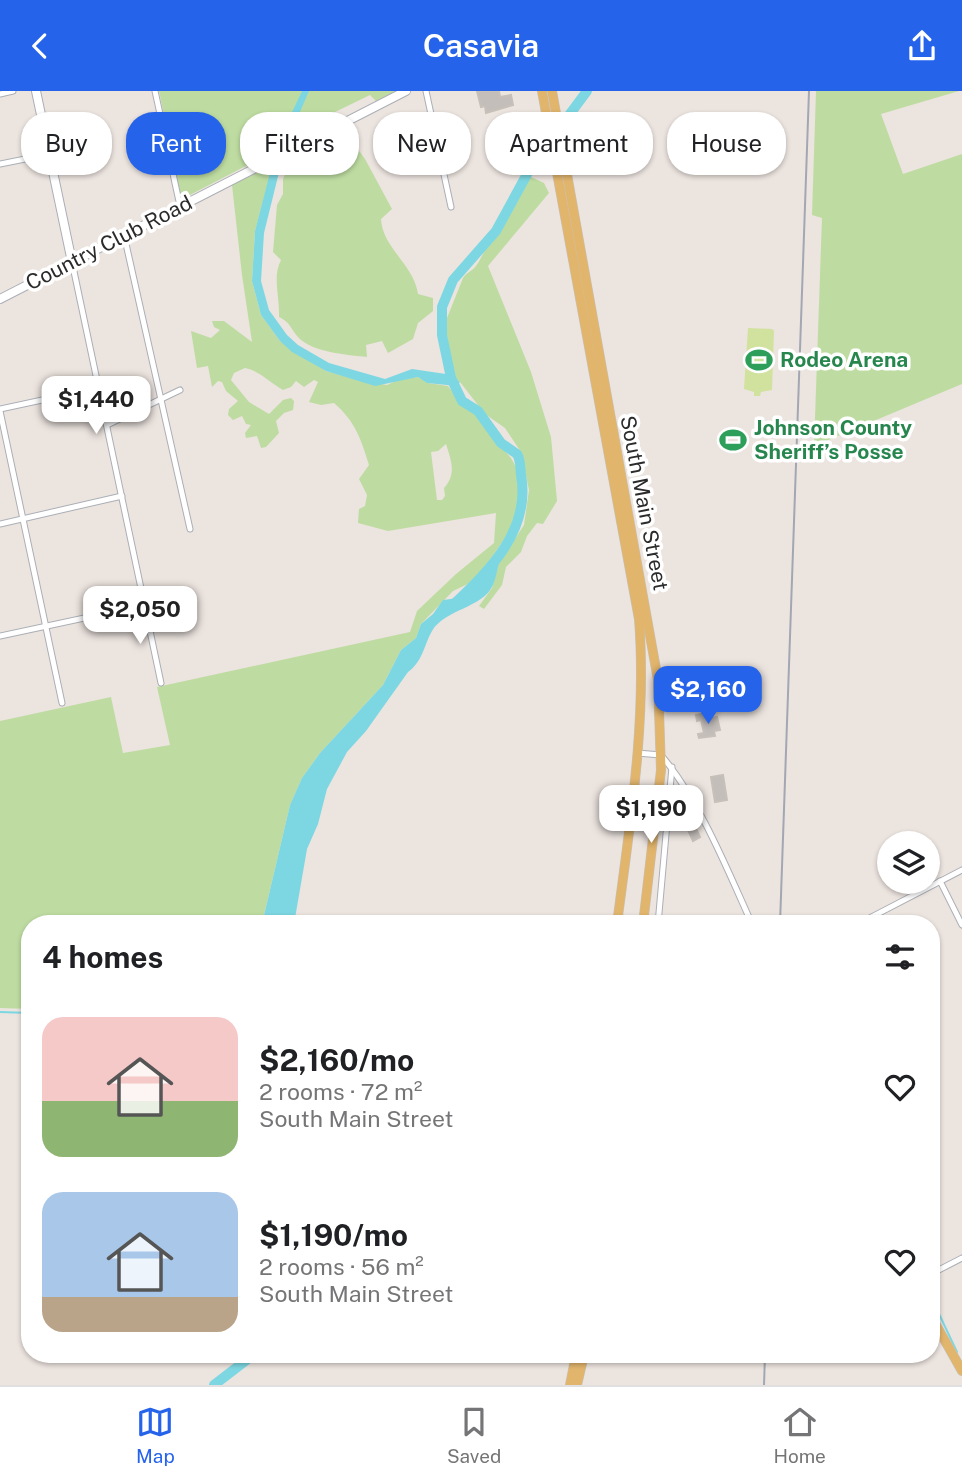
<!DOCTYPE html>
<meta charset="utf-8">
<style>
:root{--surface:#fff;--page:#f6f6f6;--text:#202124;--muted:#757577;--line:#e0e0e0;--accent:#2563eb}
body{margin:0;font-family:"Public Sans",sans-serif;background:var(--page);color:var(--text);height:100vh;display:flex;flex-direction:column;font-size:26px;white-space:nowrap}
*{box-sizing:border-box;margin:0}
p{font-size:23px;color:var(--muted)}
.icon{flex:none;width:38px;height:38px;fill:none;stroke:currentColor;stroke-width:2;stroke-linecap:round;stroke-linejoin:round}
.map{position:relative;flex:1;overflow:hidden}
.side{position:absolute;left:21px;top:824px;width:919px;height:448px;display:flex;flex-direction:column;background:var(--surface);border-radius:28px;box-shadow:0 2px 5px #0004}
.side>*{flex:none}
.top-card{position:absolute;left:21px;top:21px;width:920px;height:63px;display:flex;gap:14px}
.tools{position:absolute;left:877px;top:740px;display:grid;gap:14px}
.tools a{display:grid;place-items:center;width:63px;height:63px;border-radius:50%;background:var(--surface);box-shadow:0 2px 5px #0004;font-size:35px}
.price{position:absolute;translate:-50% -60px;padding:0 16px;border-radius:14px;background:#fff;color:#222;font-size:23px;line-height:46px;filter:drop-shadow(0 2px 4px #0008)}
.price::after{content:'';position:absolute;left:50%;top:42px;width:21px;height:16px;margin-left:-10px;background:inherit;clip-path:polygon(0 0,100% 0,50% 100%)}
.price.current{background:var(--accent);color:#fff}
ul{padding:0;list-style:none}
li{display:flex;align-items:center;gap:21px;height:175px;padding:0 21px}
li span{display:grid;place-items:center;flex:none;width:196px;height:140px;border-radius:21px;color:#555}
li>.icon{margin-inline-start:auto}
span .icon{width:84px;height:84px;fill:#fffc;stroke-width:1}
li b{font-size:30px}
h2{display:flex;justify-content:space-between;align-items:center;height:84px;padding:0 21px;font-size:30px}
.pill{padding:0 24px;border-radius:28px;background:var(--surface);box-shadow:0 2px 5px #0004;font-size:24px;line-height:63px}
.pill.current{background:var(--accent);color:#fff}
header{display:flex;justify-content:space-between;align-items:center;height:91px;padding:0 21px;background:var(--accent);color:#fff;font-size:32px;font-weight:600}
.dock{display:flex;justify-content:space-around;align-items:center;height:98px;border-top:2px solid var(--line);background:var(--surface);font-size:19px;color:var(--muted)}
.dock a{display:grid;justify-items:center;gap:4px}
.dock .current{color:var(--accent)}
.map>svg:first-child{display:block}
.green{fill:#bedca1;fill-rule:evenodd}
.pitch{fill:#d0e29e}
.water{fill:#7dd7e2}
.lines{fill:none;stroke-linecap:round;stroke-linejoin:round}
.stream{stroke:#7dd7e2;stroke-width:2}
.river{stroke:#7dd7e2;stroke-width:10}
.building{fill:#c4bebb;stroke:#c7c0b9;stroke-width:2}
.street-casing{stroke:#abafb6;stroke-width:7}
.secondary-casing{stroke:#abafb6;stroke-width:10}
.primary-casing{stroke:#c4c4c4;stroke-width:10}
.street{stroke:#fff;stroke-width:5}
.secondary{stroke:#fff;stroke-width:8}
.primary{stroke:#e2b56d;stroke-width:9}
.rail{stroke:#a2a7b3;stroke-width:2}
.labels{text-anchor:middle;stroke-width:7;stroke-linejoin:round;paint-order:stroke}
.street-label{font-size:21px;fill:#2b2b2b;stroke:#fff}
.leisure-label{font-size:21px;font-weight:bold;fill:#27864d;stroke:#fff;text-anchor:start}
</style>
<header><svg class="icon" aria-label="back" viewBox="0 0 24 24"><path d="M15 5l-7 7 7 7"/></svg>Casavia<svg class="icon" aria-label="share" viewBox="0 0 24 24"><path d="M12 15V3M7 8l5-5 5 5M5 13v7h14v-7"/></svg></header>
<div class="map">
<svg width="962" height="1294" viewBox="0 0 962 1294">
<rect width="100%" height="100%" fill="#ece4df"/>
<g class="green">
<polygon points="159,0 396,0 376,10 370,4 333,22 333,30 184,107 181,106"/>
<polygon points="816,0 959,0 881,23 903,83 962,63 962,293 814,355 822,127 812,124"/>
<path d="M 344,39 L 365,68 L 392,118 L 381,128 C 382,156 414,174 418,203 L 433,207 L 433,220 L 418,232 L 413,248 L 388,262 L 382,250 L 366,254 L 367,266 C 348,264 311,261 298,246 C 290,237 291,232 279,226 C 280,206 272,186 281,169 L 273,161 L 277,114 L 283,103 L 283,88 L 293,65 Z"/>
<path d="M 273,74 L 255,140 L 252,190 L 261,224 L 280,250 L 326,280 L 358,289 L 387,294 L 398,289 L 418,286 L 428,292 L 448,295 L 464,315 L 477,324 L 483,335 L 511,367 L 517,378 L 519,414 L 513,435 L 484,478 L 474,490 L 453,500 L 421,533 L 416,547 L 401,559 L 383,594 L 320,662 L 302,687 L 290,714 L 262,833 L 30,833 L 30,918 L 0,917 L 0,630 L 111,606 L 123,662 L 170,654 L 157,596 L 410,541 L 417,520 L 456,483 L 494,452 L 496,422 L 388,440 L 358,432 L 359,418 L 365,415 L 367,404 L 359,388 L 369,374 C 361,348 355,330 334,312 L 321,314 L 309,311 L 318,291 L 314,289 L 304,296 L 296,290 L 291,296 L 283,299 C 269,291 260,280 245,277 L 234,282 L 231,289 L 249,311 L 269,323 L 283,309 L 291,307 L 294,310 L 293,319 L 284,322 L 276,330 L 279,342 L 266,356 L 261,357 L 257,345 L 246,347 L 245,342 L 251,334 L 246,333 L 242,325 L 233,329 L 228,324 L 229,318 L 238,310 L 226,300 L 222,291 L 218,290 L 212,296 L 208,275 L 197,277 L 191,240 L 211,247 L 220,239 L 214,236 L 212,230 L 224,230 L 252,251 L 242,184 L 232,94 ZM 446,353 C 451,369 457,383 444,397 L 445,405 L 442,409 L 437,409 L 431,361 L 438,360 Z"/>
<path d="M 529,85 L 544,92 L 549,102 L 488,175 L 531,281 L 551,346 L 557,410 L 543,433 L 537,432 L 527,445 L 521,461 L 506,476 L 502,494 L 484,518 L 479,515 L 492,497 L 499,472 L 524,434 L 529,399 L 521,361 L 505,337 L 485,323 L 460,291 L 454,288 L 445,232 L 463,187 C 467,181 472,180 476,175 C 482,167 483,159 492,152 Z"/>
</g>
<polygon class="pitch" points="748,237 772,238 774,240 772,299 761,301 760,305 754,305 754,301 744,298"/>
<g class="water">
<polygon points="302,0 309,0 286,53 264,142 261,190 269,219 287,244 298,254 329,272 385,288 412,278 446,283 460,291 457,295 427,292 418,286 375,295 326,280 292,261 280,250 261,224 252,190 255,140 278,51"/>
<path d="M 490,469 L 499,472 C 497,479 496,487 493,494 C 483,517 445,518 432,540 C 424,554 423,570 408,581 L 366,640 L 347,661 L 327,698 L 318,733 L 307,758 L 294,833 L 262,833 L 290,714 L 302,687 L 320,662 L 383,594 L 401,559 L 416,547 L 421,533 L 433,523 L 443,509 C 477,506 474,493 490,469 Z"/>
</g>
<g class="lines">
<g class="stream">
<polyline points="0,921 30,922"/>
<polyline points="931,1206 957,1261"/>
</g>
<g class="river">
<path d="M 453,514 C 490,479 531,439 521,384 C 520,376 521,370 517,363 L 501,352 L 478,320 L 462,310 L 451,287 L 442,244 L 442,216 L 453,189 L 496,140 L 532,74 L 587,0"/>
<polyline points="214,1294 253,1264"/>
</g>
</g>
<g class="building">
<polygon points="477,0 499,0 500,6 511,4 513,14 486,22 485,15 481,16"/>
<polygon points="706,622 707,628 717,626 720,639 714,640 715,645 699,647 698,643 704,642 701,629 697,630 696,624"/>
<polygon points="723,684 727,709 715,711 711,686"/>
<polygon points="687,718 700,746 693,750 680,721"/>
</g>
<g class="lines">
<defs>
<g id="street">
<polyline points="155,0 180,115"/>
<polyline points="426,0 451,116"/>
<polyline points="0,3 13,0"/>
<polyline points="0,73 50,63"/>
<polyline points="124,144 190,438"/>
<polyline points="72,171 161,592"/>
<polyline points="0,318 98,297"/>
<polyline points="0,320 62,612"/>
<polyline points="107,334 180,299"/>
<polyline points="0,433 122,405"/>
<polyline points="0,545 145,514"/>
<path d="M 637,662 L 661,664 C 700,710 727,778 752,833"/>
<polyline points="940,790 962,834"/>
<polyline points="658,833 672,676"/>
<polyline points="858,833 962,779"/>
<polyline points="931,1183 962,1167"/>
</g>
<g id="secondary">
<polyline points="36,0 72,171"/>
<polyline points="0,208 406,0"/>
</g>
<g id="primary">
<path d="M 542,0 L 639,528 C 647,630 630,732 617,833"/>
<polyline points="552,0 658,589 661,679 643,833"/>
<polyline points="931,1225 962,1280"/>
<polyline points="570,1294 576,1264"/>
<polyline points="577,1294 584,1264"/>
</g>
</defs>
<use href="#street" class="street-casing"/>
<use href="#secondary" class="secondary-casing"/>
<use href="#primary" class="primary-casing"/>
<use href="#street" class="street"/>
<use href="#secondary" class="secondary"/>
<use href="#primary" class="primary"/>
<g class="rail">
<polyline points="780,833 809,0"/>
<polyline points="764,1294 765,1264"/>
</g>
</g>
<defs>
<symbol id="stadium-bare" viewBox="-9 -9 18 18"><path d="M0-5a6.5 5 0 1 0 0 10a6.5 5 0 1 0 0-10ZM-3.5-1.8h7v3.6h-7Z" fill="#2e9e5b" stroke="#fff" stroke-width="2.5" paint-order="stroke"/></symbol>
</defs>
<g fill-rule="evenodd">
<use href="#stadium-bare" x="740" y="250" width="38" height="38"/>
<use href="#stadium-bare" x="714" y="330" width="38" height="38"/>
</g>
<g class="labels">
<g class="street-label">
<text transform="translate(109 152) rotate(-27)" y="7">Country Club Road</text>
<text transform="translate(644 412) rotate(79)" y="7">South Main Street</text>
</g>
<g class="leisure-label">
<text x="780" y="276">Rodeo Arena</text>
<text x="754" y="344">Johnson County<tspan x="754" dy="24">Sheriff’s Posse</tspan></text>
</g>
</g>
</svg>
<div class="tools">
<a><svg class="icon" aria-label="layers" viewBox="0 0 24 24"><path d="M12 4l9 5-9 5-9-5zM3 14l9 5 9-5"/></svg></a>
</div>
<b class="price" style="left:96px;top:345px">$1,440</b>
<b class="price" style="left:140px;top:555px">$2,050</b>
<b class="price current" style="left:708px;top:635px">$2,160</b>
<b class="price" style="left:651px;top:754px">$1,190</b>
<div class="top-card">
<a class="pill">Buy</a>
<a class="pill current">Rent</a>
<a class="pill">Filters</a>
<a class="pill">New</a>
<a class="pill">Apartment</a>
<a class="pill">House</a>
</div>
<section class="side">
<h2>4 homes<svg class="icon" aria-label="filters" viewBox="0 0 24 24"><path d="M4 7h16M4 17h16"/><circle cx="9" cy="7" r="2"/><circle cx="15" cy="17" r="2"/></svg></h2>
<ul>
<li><span style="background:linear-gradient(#f6c9c9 60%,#8fb573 0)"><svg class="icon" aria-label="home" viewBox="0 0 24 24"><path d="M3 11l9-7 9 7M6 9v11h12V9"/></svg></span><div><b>$2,160/mo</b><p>2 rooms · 72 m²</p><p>South Main Street</p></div><svg class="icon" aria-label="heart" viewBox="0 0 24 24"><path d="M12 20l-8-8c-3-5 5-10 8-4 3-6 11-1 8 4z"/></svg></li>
<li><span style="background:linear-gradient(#a9c7e8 75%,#b9a48a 0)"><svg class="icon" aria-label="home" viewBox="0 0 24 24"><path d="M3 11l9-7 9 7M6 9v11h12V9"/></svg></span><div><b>$1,190/mo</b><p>2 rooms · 56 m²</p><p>South Main Street</p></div><svg class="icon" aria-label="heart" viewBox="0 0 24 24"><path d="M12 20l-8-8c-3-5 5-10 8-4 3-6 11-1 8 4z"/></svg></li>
</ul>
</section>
</div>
<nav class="dock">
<a class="current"><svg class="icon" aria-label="map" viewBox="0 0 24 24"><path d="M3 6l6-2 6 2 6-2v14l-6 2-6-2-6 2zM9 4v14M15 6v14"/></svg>Map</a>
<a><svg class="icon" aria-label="saved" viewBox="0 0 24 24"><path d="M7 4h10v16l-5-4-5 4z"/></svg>Saved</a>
<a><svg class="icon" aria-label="home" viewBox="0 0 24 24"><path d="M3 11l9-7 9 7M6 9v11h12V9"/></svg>Home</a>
</nav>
